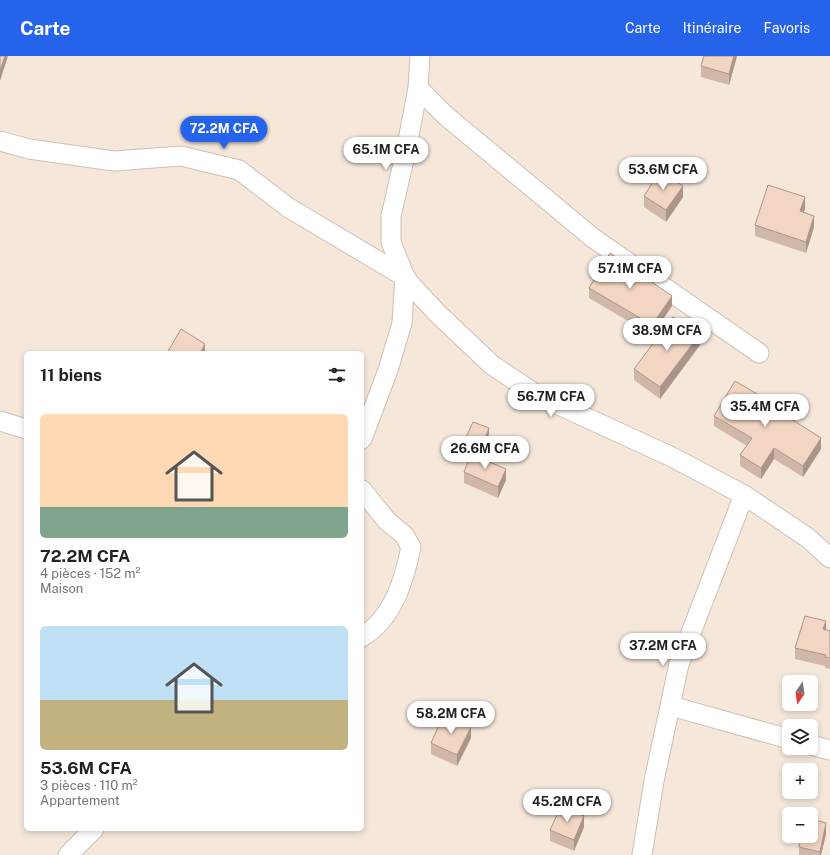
<!DOCTYPE html>
<html lang="fr">
<meta charset="utf-8">
<style>
:root{--surface:#fff;--page:#f2f2f2;--text:#202124;--muted:#757577;--accent:#2563eb}
body{margin:0;font-family:"Public Sans",sans-serif;background:var(--page);color:var(--text);height:100vh;display:flex;flex-direction:column;font-size:15px;white-space:nowrap}
*{box-sizing:border-box;margin:0}
p{font-size:13px;color:var(--muted)}
.icon{flex:none;width:22px;height:22px;fill:none;stroke:currentColor;stroke-width:2;stroke-linecap:round;stroke-linejoin:round}
.map{position:relative;flex:1;overflow:hidden}
.details{position:absolute;left:24px;top:295px;width:340px;height:480px;display:flex;flex-direction:column;background:var(--surface);border-radius:6px;box-shadow:0 2px 6px #0003}
.details>*{flex:none}
.needle{width:26px;rotate:193deg}
.buttons{position:absolute;left:782px;top:619px;display:grid;gap:8px}
.buttons a{display:grid;place-items:center;width:36px;height:36px;border-radius:6px;background:var(--surface);box-shadow:0 2px 6px #0003;font-size:20px}
.price{position:absolute;translate:-50% -34px;padding:0 9px;border-radius:14px;background:#fff;color:#222;font-size:13px;line-height:26px;filter:drop-shadow(0 1px 2px #0008)}
.price::after{content:'';position:absolute;left:50%;top:24px;width:12px;height:9px;margin-left:-6px;background:inherit;clip-path:polygon(0 0,100% 0,50% 100%)}
.price.on{background:var(--accent);color:#fff}
ul{padding:0;list-style:none}
li{display:grid;align-content:center;gap:8px;height:212px;padding:0 16px}
li span{display:grid;place-items:center;height:124px;border-radius:6px;color:#555}
li>.icon{margin-inline-start:auto}
span .icon{width:72px;height:72px;fill:#fffc;stroke-width:1}
li b{font-size:17px}
h2{display:flex;justify-content:space-between;align-items:center;height:48px;padding:0 16px;font-size:17px}
header{display:flex;align-items:center;gap:24px;box-sizing:border-box;height:56px;padding:0 20px;background:var(--accent);color:#fff}
header strong{font-size:19px}
nav{display:flex;gap:22px;margin-inline-start:auto;font-size:14px}
.map>svg:first-child{display:block}
.residential{fill:#f5e8da;fill-rule:evenodd}
.lines{fill:none;stroke-linecap:round;stroke-linejoin:round}
.minor-casing{stroke:#d1beb0;stroke-width:21}
.minor{stroke:#fff;stroke-width:19}
.wall{fill:#d1b7a8}
.shaded-wall{fill:#aa9588}
.building{fill:#f3d5c3;stroke:#aa9588}
</style>
<header>
<strong>Carte</strong>
<nav><a>Carte</a><a>Itinéraire</a><a>Favoris</a></nav>
</header>
<div class="map">
<svg width="830" height="799" viewBox="0 0 830 799">
<rect width="100%" height="100%" fill="#fdf6ec"/>
<path class="residential" d="M 0,0 L 830,0 L 830,799 L 0,799 ZM 26,297 L 362,297 L 362,773 L 26,773 ZM 789,626 L 811,626 L 811,648 L 789,648 ZM 789,670 L 811,670 L 811,692 L 789,692 ZM 789,714 L 811,714 L 811,736 L 789,736 ZM 789,758 L 811,758 L 811,780 L 789,780 Z"/>
<g class="lines">
<defs>
<g id="minor">
<polyline points="420,0 418,32 406,95 391,160 391,186 405,221 411,229 438,258 492,309 537,339 672,401 744,439 808,482 830,502"/>
<polyline points="418,32 446,60 593,182 759,297"/>
<polyline points="0,85 29,93 114,105 181,100 239,114 289,152 405,221"/>
<polyline points="0,365 26,373"/>
<polyline points="362,383 388,314 402,267 405,221"/>
<path d="M 362,434 L 387,465 L 404,479 L 411,491 C 404,525 393,562 362,581"/>
<polyline points="671,650 789,683"/>
<polyline points="811,689 830,694"/>
<polyline points="68,799 94,773"/>
<polyline points="642,799 654,725 679,608 744,439"/>
</g>
</defs>
<use href="#minor" class="minor-casing"/>
<use href="#minor" class="minor"/>
</g>
<g class="wall">
<polygon points="737,0 729,29 701,21 701,10"/>
<polygon points="644,140 683,141 666,166 644,151"/>
<polygon points="805,153 803,156 814,171 806,197 755,180 755,169"/>
<polygon points="589,232 672,250 652,279 589,242"/>
<polygon points="700,289 660,343 634,324 634,313"/>
<polygon points="764,346 821,393 803,421 774,403 761,423 740,410 740,399 747,390 714,370 714,360"/>
<polygon points="489,378 481,398 464,392 464,386"/>
<polygon points="464,416 506,424 498,442 464,427"/>
<polygon points="826,574 830,575 830,613 825,612 825,610 795,603 795,592"/>
<polygon points="471,682 457,710 431,698 431,687"/>
<polygon points="584,771 574,795 550,785 550,774"/>
<polygon points="826,778 821,799 799,799 799,791"/>
</g>
<g class="shaded-wall">
<polygon points="5,0 8,0 0,25 0,15"/>
<polygon points="734,0 737,0 729,29 729,18"/>
<polygon points="683,130 683,141 666,166 666,154"/>
<polygon points="805,141 805,153 800,166 800,155"/>
<polygon points="814,160 814,171 806,197 806,186"/>
<polygon points="672,240 672,250 652,279 652,269"/>
<polygon points="700,278 700,289 660,343 660,331"/>
<polygon points="205,288 205,297 200,297"/>
<polygon points="489,372 489,378 481,398 481,393"/>
<polygon points="821,382 821,393 803,421 803,410"/>
<polygon points="774,392 774,403 761,423 761,412"/>
<polygon points="506,413 506,424 498,442 498,431"/>
<polygon points="826,565 826,576 823,573"/>
<polygon points="471,671 471,682 457,710 457,699"/>
<polygon points="584,760 584,771 574,795 574,784"/>
<polygon points="826,767 826,778 821,799 820,799 820,796"/>
</g>
<g class="building">
<polygon points="0,0 5,0 0,15"/>
<polygon points="704,0 734,0 729,18 701,10"/>
<polygon points="660,115 683,130 666,154 644,140"/>
<polygon points="768,129 805,141 800,155 814,160 806,186 755,169"/>
<polygon points="610,197 672,240 652,269 589,232"/>
<polygon points="673,261 700,278 660,331 634,313"/>
<polygon points="181,273 205,288 200,297 167,297"/>
<polygon points="735,325 764,342 763,345 821,382 803,410 774,392 761,412 740,399 752,382 714,360"/>
<polygon points="473,366 489,372 481,393 464,386"/>
<polygon points="471,398 506,413 498,431 464,416"/>
<polygon points="805,560 826,565 823,573 830,575 830,602 825,601 826,599 795,592"/>
<polygon points="444,658 471,671 457,699 431,687"/>
<polygon points="561,750 584,760 574,784 550,774"/>
<polygon points="811,763 826,767 820,796 799,791 801,780 811,780"/>
</g>
</svg>
<div class="buttons">
<a><svg class="needle" viewBox="-14 -14 28 28"><path d="M0-13l5 13h-10z" fill="#e53935"/><path d="M0 13l5-13h-10z" fill="#757577"/></svg></a>
<a><svg class="icon" aria-label="layers" viewBox="0 0 24 24"><path d="M12 4l9 5-9 5-9-5zM3 14l9 5 9-5"/></svg></a>
<a>+</a>
<a>−</a>
</div>
<b class="price on" style="left:224px;top:94px">72.2M CFA</b>
<b class="price" style="left:386px;top:115px">65.1M CFA</b>
<b class="price" style="left:663px;top:135px">53.6M CFA</b>
<b class="price" style="left:630px;top:234px">57.1M CFA</b>
<b class="price" style="left:667px;top:296px">38.9M CFA</b>
<b class="price" style="left:551px;top:362px">56.7M CFA</b>
<b class="price" style="left:765px;top:372px">35.4M CFA</b>
<b class="price" style="left:485px;top:414px">26.6M CFA</b>
<b class="price" style="left:663px;top:611px">37.2M CFA</b>
<b class="price" style="left:451px;top:679px">58.2M CFA</b>
<b class="price" style="left:567px;top:767px">45.2M CFA</b>
<section class="details">
<h2>11 biens<svg class="icon" aria-label="filters" viewBox="0 0 24 24"><path d="M4 7h16M4 17h16"/><circle cx="9" cy="7" r="2"/><circle cx="15" cy="17" r="2"/></svg></h2>
<ul>
<li><span style="background:linear-gradient(#ffd9b3 75%,#7fa58c 0)"><svg class="icon" aria-label="home" viewBox="0 0 24 24"><path d="M3 11l9-7 9 7M6 9v11h12V9"/></svg></span><div><b>72.2M CFA</b><p>4 pièces · 152 m²</p><p>Maison</p></div></li>
<li><span style="background:linear-gradient(#bfe0f5 60%,#c2b280 0)"><svg class="icon" aria-label="home" viewBox="0 0 24 24"><path d="M3 11l9-7 9 7M6 9v11h12V9"/></svg></span><div><b>53.6M CFA</b><p>3 pièces · 110 m²</p><p>Appartement</p></div></li>
</ul>
</section>
</div>
